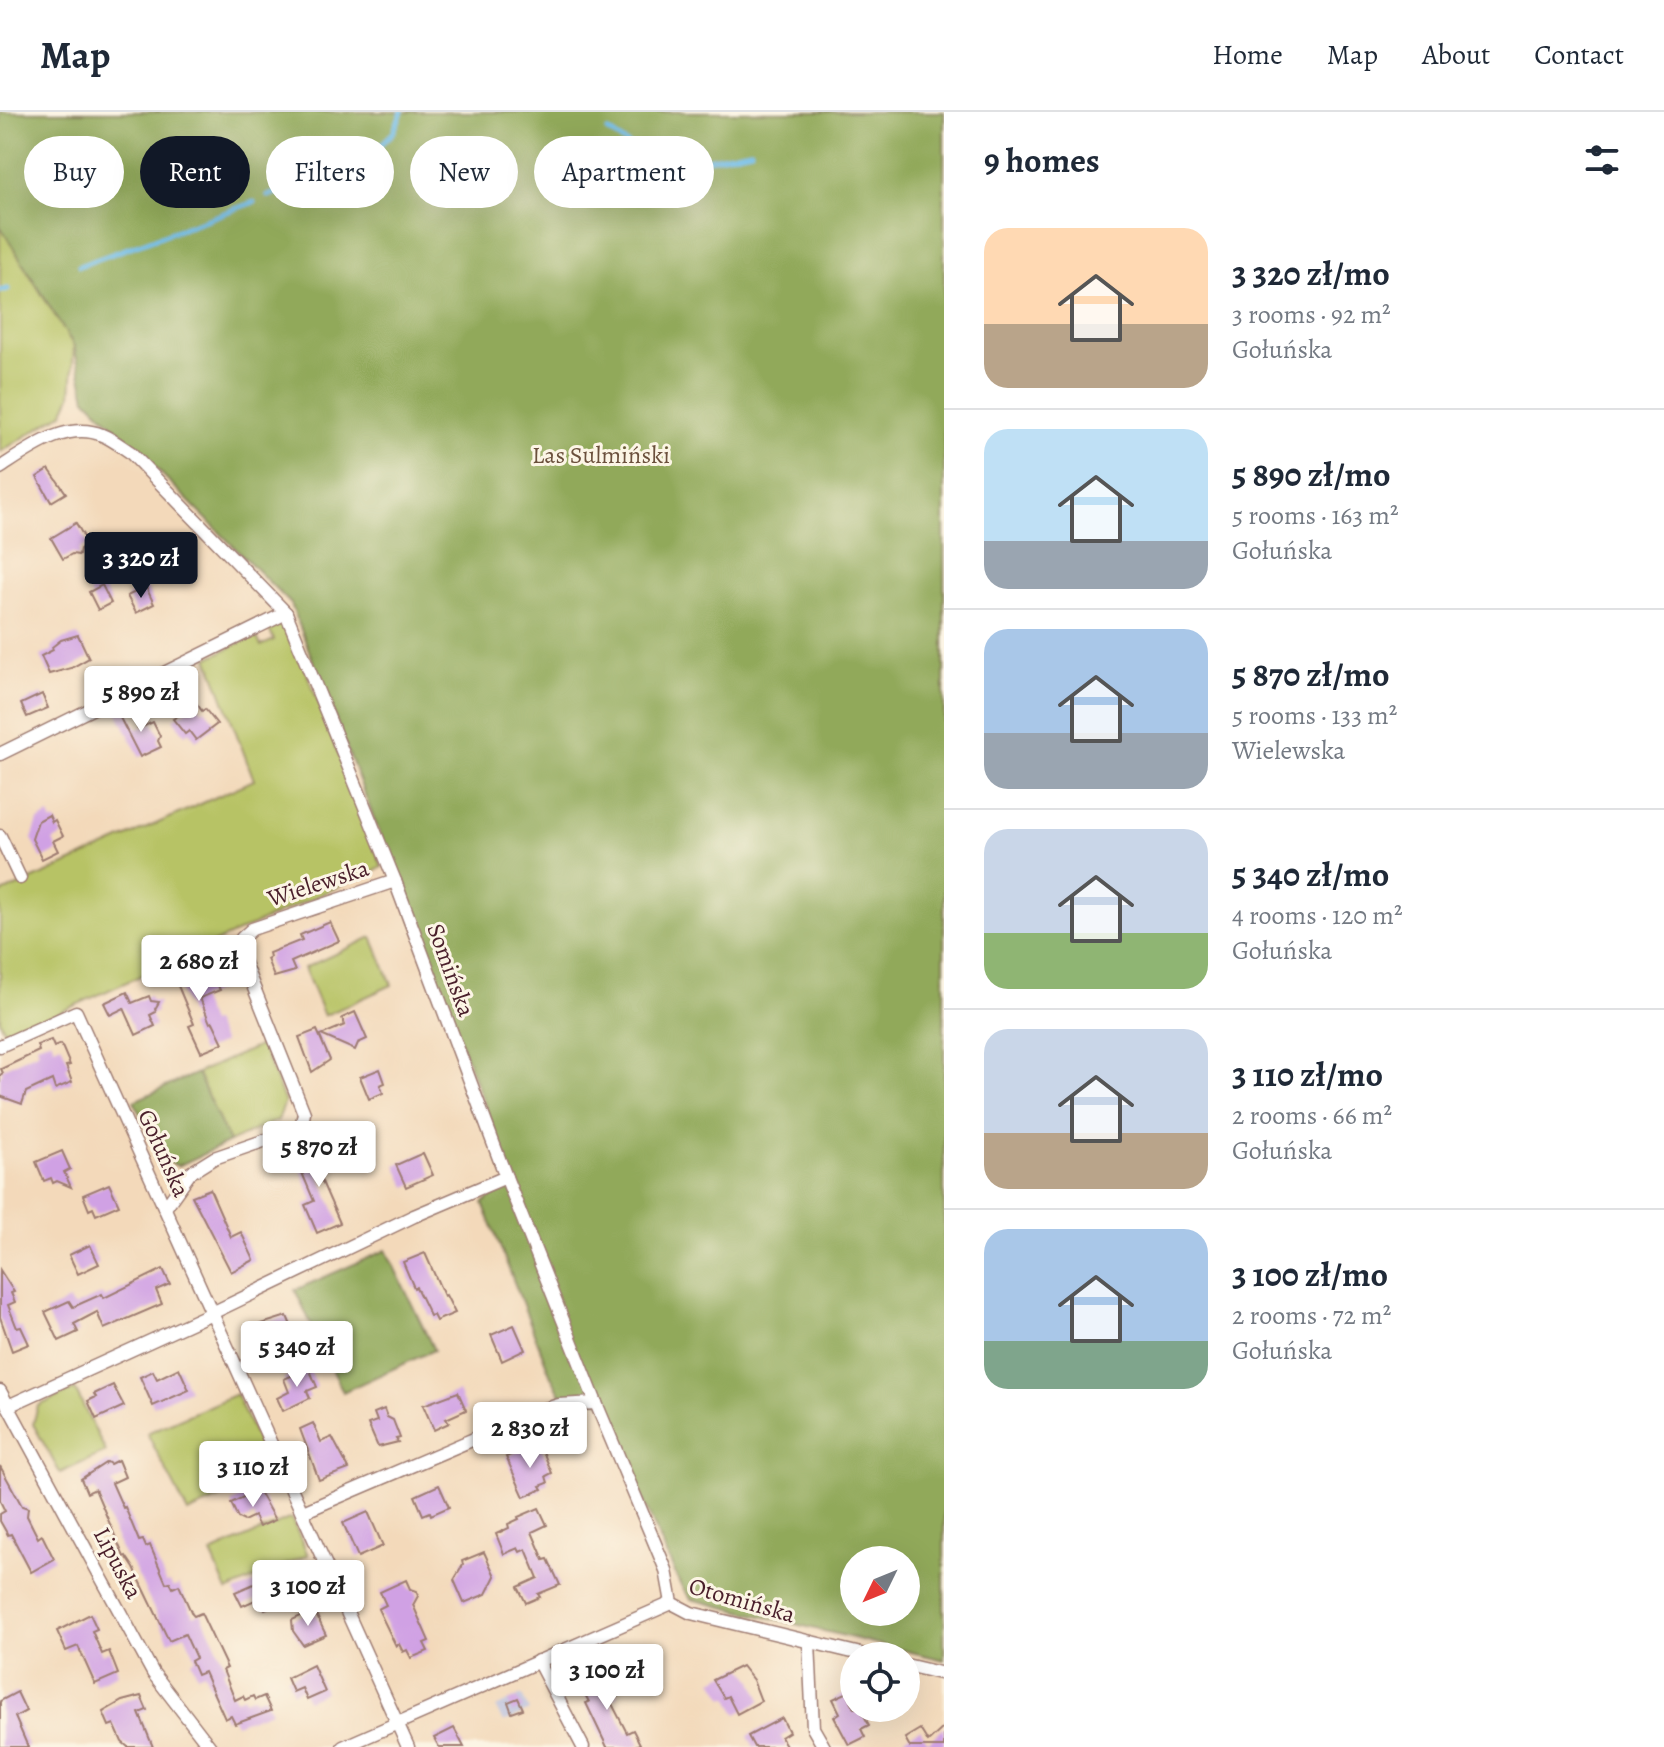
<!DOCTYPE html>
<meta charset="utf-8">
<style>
:root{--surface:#fff;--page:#f2f2f3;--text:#1f2937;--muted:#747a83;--line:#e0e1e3;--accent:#111827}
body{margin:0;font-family:Alegreya,serif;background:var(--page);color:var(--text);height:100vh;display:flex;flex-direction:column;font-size:30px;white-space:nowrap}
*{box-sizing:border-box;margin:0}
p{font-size:26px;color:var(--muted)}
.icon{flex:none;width:44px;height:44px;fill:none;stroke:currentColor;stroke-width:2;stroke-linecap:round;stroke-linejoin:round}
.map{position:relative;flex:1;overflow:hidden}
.panel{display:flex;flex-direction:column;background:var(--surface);width:720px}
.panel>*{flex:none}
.guide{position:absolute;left:24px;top:24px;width:760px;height:72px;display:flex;gap:16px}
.needle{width:52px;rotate:227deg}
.fabs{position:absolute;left:840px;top:1434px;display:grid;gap:16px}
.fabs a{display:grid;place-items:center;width:80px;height:80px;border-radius:50%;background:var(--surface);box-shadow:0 8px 32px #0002;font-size:40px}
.price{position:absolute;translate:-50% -68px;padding:0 18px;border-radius:8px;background:#fff;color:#222;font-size:26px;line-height:52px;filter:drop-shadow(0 2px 4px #0008)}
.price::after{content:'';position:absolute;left:50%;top:48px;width:24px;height:18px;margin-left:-12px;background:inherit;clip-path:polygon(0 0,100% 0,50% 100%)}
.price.current{background:var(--accent);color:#fff}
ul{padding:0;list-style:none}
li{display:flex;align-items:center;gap:24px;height:200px;padding:0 40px}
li+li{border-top:2px solid var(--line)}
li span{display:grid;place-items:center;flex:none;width:224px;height:160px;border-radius:24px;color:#555}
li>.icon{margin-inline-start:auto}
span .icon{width:96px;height:96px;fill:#fffc;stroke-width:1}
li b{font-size:34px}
h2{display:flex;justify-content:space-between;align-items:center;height:96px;padding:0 40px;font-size:34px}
.chip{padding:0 28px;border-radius:36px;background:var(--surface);box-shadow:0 8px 32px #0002;font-size:28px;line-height:72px}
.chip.current{background:var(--accent);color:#fff}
header{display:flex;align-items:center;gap:48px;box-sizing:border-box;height:112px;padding:0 40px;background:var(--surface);border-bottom:2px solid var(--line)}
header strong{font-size:38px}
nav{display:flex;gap:44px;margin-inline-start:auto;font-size:28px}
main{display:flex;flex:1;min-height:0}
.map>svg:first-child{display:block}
.industrial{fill:#bec3dd}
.green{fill:#b7c365;stroke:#807148;stroke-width:2}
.forest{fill:#91a95a;stroke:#6e6442;stroke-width:2;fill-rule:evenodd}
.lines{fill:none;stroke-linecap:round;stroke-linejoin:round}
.stream{stroke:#70bdea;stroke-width:5}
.building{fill:#d0a1e4}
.street-casing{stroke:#9e7c72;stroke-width:15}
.street{stroke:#fff;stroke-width:12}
.labels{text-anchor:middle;stroke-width:6;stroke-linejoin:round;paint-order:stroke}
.park-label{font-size:24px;fill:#6b503c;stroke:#fcf5e5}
.street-label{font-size:24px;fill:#4a1f2b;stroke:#fcf5e5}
</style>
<header>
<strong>Map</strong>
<nav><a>Home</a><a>Map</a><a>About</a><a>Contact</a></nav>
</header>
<main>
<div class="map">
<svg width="944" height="1635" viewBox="0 0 944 1635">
<rect width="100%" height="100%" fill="#fcf5e5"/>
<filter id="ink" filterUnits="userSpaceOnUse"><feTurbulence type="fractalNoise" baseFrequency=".0125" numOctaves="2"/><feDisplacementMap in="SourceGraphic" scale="16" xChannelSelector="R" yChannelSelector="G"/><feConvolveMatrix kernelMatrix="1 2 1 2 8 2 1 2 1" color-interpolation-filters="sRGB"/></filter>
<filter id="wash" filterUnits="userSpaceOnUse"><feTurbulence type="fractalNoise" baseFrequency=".006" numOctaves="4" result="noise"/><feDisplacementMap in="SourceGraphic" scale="32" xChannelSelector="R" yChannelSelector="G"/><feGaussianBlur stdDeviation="1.8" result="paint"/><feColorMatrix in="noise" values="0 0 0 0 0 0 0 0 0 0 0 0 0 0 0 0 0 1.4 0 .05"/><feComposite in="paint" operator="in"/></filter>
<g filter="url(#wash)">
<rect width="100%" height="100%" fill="#f3d9ba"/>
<polygon class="industrial" points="522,1583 529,1599 503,1611 496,1596"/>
<g class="green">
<polygon points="0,114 74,234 71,284 63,301 0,340"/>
<polygon points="279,513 288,520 296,533 382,755 7,924 0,909 0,782 254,668 208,546 256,523 261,534 274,528 269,517"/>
<polygon points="372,825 392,873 324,904 304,856"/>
<polygon points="261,933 285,990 278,1008 229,1030 197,961"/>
<polygon points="75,1277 106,1340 60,1361 33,1312 38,1294"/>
<polygon points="236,1282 272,1363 188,1401 147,1321"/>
<polygon points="291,1406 308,1443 227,1479 211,1441"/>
</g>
<g class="forest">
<path d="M 0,0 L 944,0 L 944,1548 L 691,1487 L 680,1472 L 647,1398 L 602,1290 L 578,1284 L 563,1286 L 551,1264 L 483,1091 L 514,1069 L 291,492 L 86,286 L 74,234 L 0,114 ZM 854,1448 L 906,1448 L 906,1500 L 854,1500 Z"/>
<polygon points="197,961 229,1030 178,1054 160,1047 134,989"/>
<polygon points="386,1138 434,1238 343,1280 295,1178"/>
</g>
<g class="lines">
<g class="stream">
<polyline points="586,0 588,2"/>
<polyline points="608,19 647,45 693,50 751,38"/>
<polyline points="268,84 369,44 393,21 402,0"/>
<polyline points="79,154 254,90"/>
<polyline points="0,179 8,177"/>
</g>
</g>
<g id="blocks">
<g class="building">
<polygon points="49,357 66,381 51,390 37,365"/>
<polygon points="76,411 88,432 80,437 79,443 72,442 63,447 51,426"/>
<polygon points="102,473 111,491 98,498 89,480"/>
<polygon points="146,475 154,492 136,501 127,484"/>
<polygon points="78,523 89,546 71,556 49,562 41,544 53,538 52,535 61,528"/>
<polygon points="42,582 48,596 27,605 21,592"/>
<polygon points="197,592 202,599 205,597 217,612 196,628 189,619 185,622 173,607"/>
<polygon points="126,595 138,617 153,610 160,624 158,629 161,635 140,645 117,600"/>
<polygon points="49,703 52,710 55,708 63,724 53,729 58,739 42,747 32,727 38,709"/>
<polygon points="330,810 339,829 291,850 295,859 274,865 267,847 270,845 269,841 302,828 300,823"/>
<polygon points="197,847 202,859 210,855 220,878 200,886 210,911 213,910 223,931 201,940 189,914 194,912 176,869 184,866 179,854"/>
<polygon points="127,880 132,891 149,884 151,889 159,890 155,897 156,900 150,903 155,914 136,923 124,896 110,903 104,891"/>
<polygon points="355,900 367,927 358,931 355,938 321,923 345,913 342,906"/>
<polygon points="317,918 330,948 312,960 299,925"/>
<polygon points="51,928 54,935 61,932 70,953 66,954 72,970 55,977 52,968 26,980 22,992 0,984 0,963 3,961 1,957 39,939 37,933"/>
<polygon points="380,957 385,971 380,973 383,981 369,987 360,965"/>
<polygon points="329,1035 338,1054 319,1063 340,1111 317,1121 305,1093 314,1089 297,1049"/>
<polygon points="62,1039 70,1057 64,1060 71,1075 57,1069 53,1071 51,1066 44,1069 36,1050"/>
<polygon points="423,1041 433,1063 406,1075 396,1053"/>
<polygon points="109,1072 119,1093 96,1103 93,1096 89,1098 83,1083"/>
<polygon points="210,1077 231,1125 241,1120 254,1148 231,1160 192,1084"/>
<polygon points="90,1133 99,1152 78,1162 69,1143"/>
<polygon points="425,1141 444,1184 446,1183 455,1201 436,1209 433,1203 430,1204 416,1175 414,1176 403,1150"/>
<polygon points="163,1157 170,1172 156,1178 162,1192 104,1217 97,1200 74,1212 78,1220 59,1229 45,1200 69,1189 73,1195 102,1182 104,1186"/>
<polygon points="0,1158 14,1180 11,1181 15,1190 8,1193 17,1216 21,1215 29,1232 12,1239 0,1205"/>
<polygon points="287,1204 295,1223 272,1233 269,1227 262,1230 255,1214"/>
<polygon points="514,1213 525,1238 502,1249 491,1223"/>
<polygon points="179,1256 189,1278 153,1294 140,1265 153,1259 157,1267"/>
<polygon points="309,1256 317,1275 307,1279 310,1286 283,1299 277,1286 289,1280 284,1267"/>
<polygon points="113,1273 124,1294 96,1307 88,1289 96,1285 94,1282"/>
<polygon points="458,1280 466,1298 446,1307 449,1311 434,1318 423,1293"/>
<polygon points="384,1297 387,1305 393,1308 400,1326 396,1327 398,1330 378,1335 368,1312 377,1309 374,1301"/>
<polygon points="313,1311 321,1330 332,1325 349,1357 319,1368 300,1317"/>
<polygon points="532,1333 534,1340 542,1337 552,1361 546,1364 548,1371 540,1374 542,1377 524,1385 506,1345"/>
<polygon points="118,1348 125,1365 112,1371 123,1396 125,1395 139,1429 143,1428 146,1435 150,1433 166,1471 170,1470 173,1476 179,1473 192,1502 194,1504 201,1501 227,1556 223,1558 235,1588 243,1584 245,1588 253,1584 255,1588 264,1584 271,1599 235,1612 231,1604 225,1607 204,1560 197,1563 191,1549 196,1546 185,1522 169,1529 134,1456 126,1444 124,1445 95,1377 87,1381 81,1367 107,1350 110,1352"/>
<polygon points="0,1354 22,1394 28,1396 27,1404 38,1426 42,1423 54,1447 31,1460 11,1422 8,1423 0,1409 0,1402 5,1399 0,1389"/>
<polygon points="439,1373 449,1395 431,1403 430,1400 423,1403 415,1384"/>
<polygon points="258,1378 275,1408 259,1415 254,1404 244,1409 238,1406 231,1391"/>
<polygon points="539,1396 547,1413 532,1420 544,1448 548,1447 560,1473 538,1482 540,1485 526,1491 518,1475 538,1466 526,1437 520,1440 518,1436 504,1442 496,1422 509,1416 508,1412 519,1407 518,1405"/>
<polygon points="368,1400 383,1434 358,1445 343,1411"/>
<polygon points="484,1440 495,1464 486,1482 464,1491 454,1468 463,1453 462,1449"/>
<polygon points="285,1465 294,1484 265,1497 263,1492 258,1494 255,1488 242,1494 235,1480 256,1471 258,1477"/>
<polygon points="406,1468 410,1477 416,1479 418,1484 413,1493 429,1529 424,1531 428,1539 411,1546 407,1538 403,1540 399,1532 396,1534 378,1497 386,1493 380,1480"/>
<polygon points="314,1498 326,1523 303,1533 293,1519 292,1508"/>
<polygon points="90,1502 97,1517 92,1519 102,1542 109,1539 118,1562 95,1572 78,1534 66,1539 57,1519"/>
<polygon points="313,1553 325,1580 307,1588 302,1576 293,1580 287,1566"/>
<polygon points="742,1554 753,1568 761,1589 737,1602 728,1584 724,1586 713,1568"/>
<polygon points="603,1559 618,1584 610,1588 627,1621 633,1618 640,1632 633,1635 607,1635 586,1591 589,1590 579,1571"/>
<polygon points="17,1580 26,1599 15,1605 28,1635 0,1635 0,1589"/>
<polygon points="848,1580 854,1596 860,1596 869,1613 861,1617 865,1625 849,1633 834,1605 840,1601 833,1587"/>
<polygon points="141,1584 147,1598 139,1601 153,1635 128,1635 122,1630 114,1612 109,1614 103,1600 122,1589"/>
<polygon points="518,1586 523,1597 512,1601 508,1590"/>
<polygon points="782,1606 789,1620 781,1625 787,1635 754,1635 748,1624"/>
<polygon points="944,1615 944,1635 910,1635 905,1626 920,1617 928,1630"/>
<polygon points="454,1616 464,1635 439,1635 434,1626"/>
</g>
</g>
</g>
<g filter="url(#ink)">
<use href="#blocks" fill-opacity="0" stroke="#9e7c72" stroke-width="2"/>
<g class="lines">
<defs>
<g id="street">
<path d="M 0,356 C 28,338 67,308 102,323 C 112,327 121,334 130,340 L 286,501 L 395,769 L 506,1065 L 596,1291 L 666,1458 L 672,1491"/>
<polyline points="0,642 286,501"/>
<polyline points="0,724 20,766"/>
<polyline points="0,934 76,900 408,1635"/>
<polyline points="165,1096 190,1061 214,1046 301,1016 304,1001 238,836 242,826 252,817 395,769"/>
<polyline points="0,1279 153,1561 210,1635"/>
<polyline points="8,1294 212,1201 414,1104 506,1065"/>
<polyline points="303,1400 542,1298 559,1293 596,1291"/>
<polyline points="672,1491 691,1501 869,1544"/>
<polyline points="809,1530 813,1616 824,1635"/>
<polyline points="538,1549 583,1635"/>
<polyline points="906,1553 944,1562"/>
<polyline points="343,1635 672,1491"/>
</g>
</defs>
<use href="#street" class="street-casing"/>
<use href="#street" class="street"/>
</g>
</g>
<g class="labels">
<g class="park-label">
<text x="601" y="351">Las Sulmiński</text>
</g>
<g class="street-label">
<text transform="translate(318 771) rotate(-18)" y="8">Wielewska</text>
<text transform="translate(451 858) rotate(70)" y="8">Somińska</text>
<text transform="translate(164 1041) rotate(66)" y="8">Gołuńska</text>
<text transform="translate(118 1451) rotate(62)" y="8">Lipuska</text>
<text transform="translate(742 1488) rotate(16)" y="8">Otomińska</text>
</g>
</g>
</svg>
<div class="fabs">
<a><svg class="needle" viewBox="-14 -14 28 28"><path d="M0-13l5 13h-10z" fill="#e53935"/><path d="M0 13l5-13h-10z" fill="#747a83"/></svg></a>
<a><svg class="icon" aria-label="locate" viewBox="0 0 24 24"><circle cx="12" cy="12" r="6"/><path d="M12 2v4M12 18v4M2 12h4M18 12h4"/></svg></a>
</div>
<b class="price current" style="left:141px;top:488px">3 320 zł</b>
<b class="price" style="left:141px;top:622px">5 890 zł</b>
<b class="price" style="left:199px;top:891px">2 680 zł</b>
<b class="price" style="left:319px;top:1077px">5 870 zł</b>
<b class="price" style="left:297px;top:1277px">5 340 zł</b>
<b class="price" style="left:530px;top:1358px">2 830 zł</b>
<b class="price" style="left:253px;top:1397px">3 110 zł</b>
<b class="price" style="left:308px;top:1516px">3 100 zł</b>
<b class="price" style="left:607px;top:1600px">3 100 zł</b>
<div class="guide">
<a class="chip">Buy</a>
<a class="chip current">Rent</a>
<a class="chip">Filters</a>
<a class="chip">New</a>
<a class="chip">Apartment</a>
</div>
</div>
<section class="panel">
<h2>9 homes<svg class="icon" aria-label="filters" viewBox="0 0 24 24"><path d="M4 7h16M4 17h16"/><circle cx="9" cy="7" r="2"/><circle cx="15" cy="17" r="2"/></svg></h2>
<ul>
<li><span style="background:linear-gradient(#ffd9b3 60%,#b9a48a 0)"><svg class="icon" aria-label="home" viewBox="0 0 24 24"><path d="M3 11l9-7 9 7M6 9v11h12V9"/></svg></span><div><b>3 320 zł/mo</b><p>3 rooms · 92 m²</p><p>Gołuńska</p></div></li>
<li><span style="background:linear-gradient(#bfe0f5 70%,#9aa5b1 0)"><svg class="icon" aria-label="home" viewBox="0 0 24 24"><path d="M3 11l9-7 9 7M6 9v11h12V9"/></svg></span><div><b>5 890 zł/mo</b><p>5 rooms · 163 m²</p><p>Gołuńska</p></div></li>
<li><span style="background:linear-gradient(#a9c7e8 65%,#9aa5b1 0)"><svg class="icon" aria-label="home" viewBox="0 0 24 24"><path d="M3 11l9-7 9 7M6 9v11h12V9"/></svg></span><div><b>5 870 zł/mo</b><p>5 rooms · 133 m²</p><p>Wielewska</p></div></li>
<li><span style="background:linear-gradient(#c9d6e8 65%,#8fb573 0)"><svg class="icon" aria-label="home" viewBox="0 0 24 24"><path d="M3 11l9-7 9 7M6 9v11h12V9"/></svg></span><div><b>5 340 zł/mo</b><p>4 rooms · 120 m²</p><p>Gołuńska</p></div></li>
<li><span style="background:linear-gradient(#c9d6e8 65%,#b9a48a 0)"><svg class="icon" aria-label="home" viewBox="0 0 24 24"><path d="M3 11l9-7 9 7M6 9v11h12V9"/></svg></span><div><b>3 110 zł/mo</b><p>2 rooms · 66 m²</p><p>Gołuńska</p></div></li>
<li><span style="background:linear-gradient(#a9c7e8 70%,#7fa58c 0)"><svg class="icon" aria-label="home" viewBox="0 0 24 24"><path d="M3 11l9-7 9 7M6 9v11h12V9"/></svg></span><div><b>3 100 zł/mo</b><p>2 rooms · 72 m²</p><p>Gołuńska</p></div></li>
</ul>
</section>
</main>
